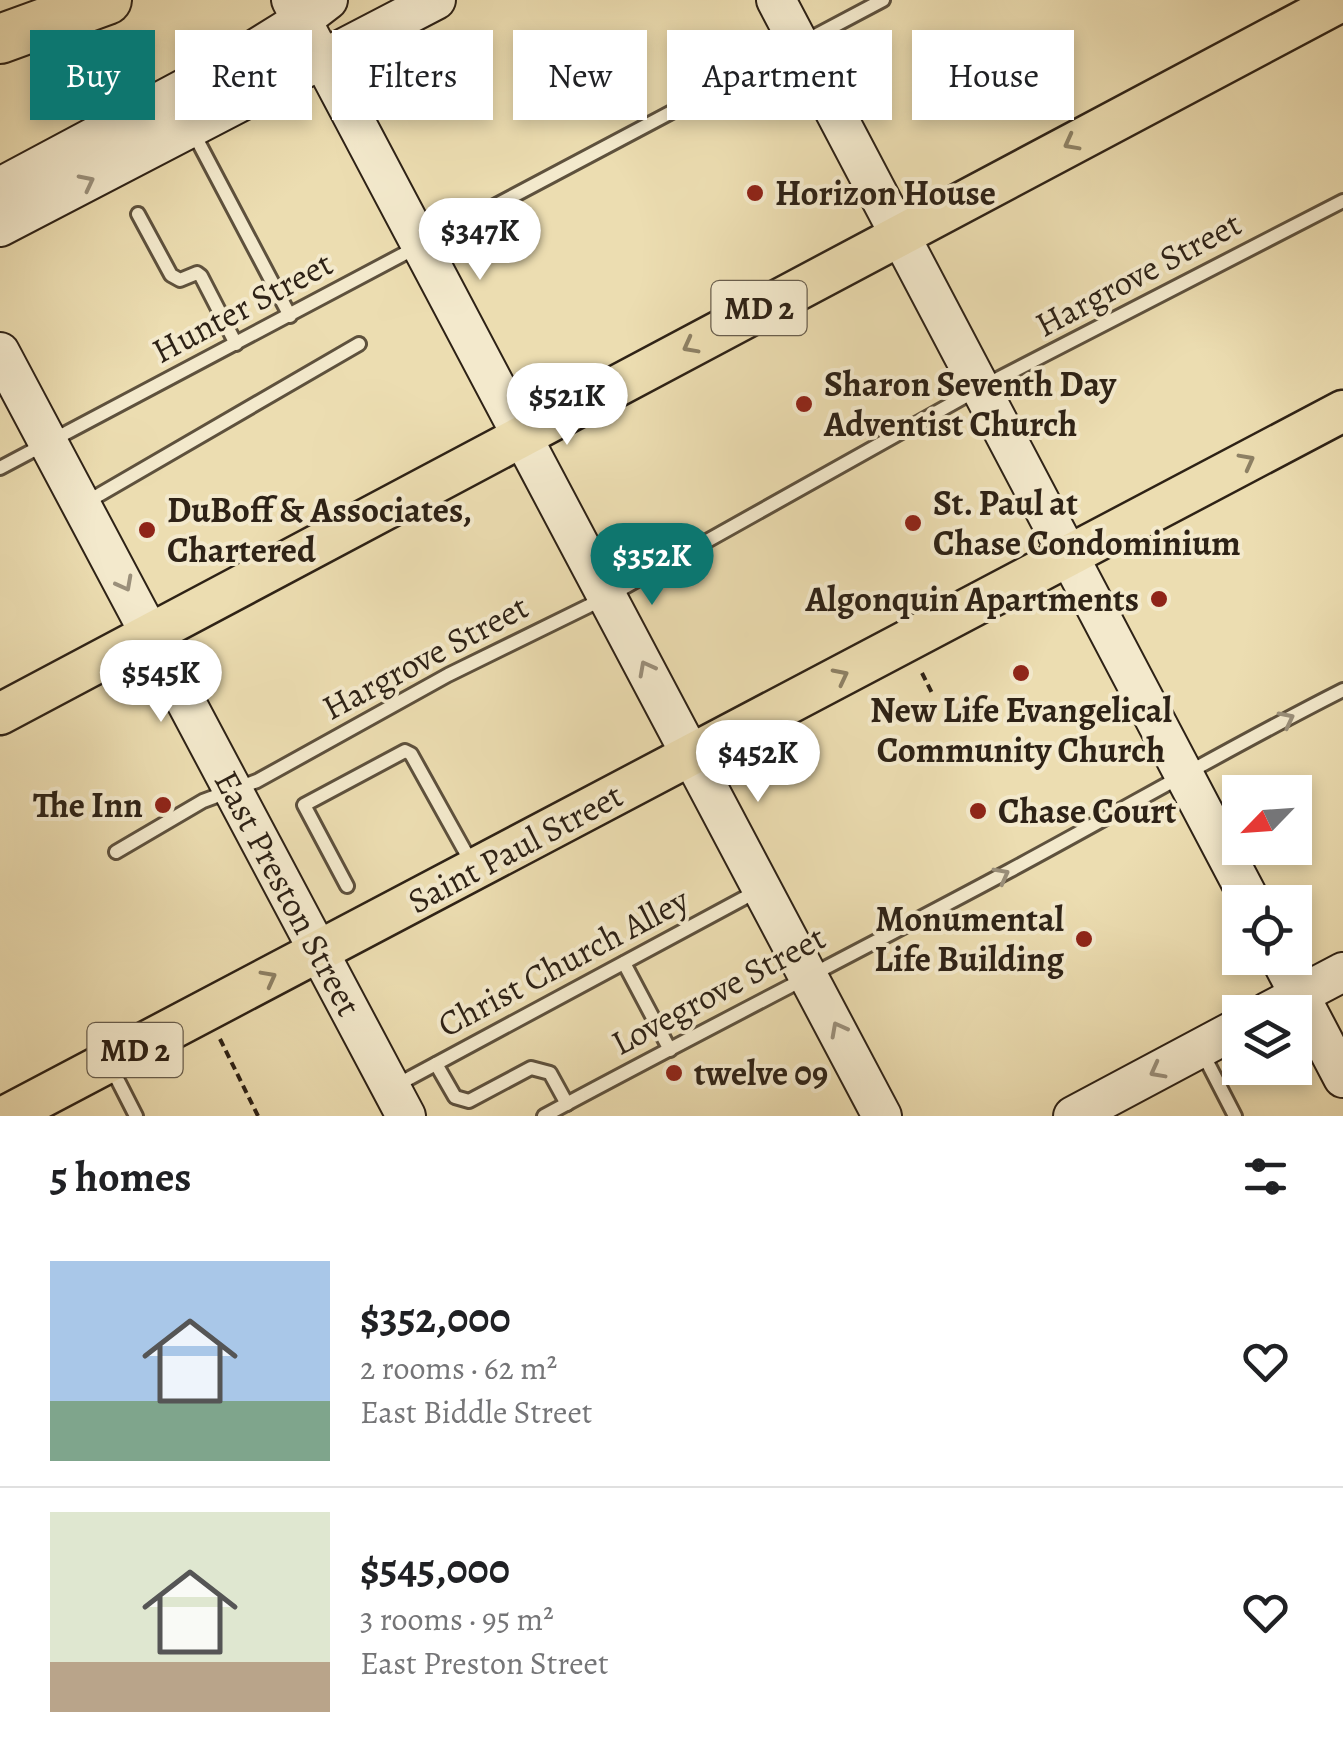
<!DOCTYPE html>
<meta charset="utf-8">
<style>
:root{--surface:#fff;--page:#f2f2f2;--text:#202124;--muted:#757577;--line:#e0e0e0;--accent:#0f766e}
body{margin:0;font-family:Alegreya,serif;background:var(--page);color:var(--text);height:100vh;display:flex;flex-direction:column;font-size:38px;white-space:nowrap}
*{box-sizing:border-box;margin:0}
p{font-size:32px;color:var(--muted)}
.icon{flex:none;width:55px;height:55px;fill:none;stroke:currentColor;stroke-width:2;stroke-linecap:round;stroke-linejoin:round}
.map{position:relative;height:1116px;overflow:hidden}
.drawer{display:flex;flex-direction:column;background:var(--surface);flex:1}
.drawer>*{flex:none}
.guide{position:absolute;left:30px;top:30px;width:1285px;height:90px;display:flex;gap:20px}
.needle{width:65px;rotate:245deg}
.buttons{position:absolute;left:1222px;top:775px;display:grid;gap:20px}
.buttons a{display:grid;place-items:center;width:90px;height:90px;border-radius:0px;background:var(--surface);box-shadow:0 5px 15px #0003;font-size:50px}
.price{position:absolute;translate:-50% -85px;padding:0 22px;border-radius:35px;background:#fff;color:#222;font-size:32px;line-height:65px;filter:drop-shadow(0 2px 5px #0008)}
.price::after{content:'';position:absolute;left:50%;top:60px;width:30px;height:22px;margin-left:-15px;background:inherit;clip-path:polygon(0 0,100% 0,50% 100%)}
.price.active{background:var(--accent);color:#fff}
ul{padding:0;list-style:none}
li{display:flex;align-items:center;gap:30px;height:250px;padding:0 50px}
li+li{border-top:2px solid var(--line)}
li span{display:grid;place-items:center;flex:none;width:280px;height:200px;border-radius:0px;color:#555}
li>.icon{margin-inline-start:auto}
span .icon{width:120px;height:120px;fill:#fffc;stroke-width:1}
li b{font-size:42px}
h2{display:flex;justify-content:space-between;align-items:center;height:120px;padding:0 50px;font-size:42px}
.pill{padding:0 35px;border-radius:0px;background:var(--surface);box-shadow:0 5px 15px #0003;font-size:35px;line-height:90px}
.pill.active{background:var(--accent);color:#fff}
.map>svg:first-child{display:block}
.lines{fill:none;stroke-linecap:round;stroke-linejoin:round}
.lane-casing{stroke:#5e513d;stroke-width:18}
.secondary-casing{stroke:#2e2216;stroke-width:42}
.primary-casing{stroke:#2e2216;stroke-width:45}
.highway-casing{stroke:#2e2216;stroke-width:52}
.path{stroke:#2e2216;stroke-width:4;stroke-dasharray:8 5;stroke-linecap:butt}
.lane{stroke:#f3e9cc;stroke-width:12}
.secondary{stroke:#f3e9cc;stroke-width:38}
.primary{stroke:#ecddb1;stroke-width:40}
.highway{stroke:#ecddb1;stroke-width:48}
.oneway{stroke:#8d8064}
.oneway2{stroke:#9a8f7a}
.poi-dot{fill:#8f2418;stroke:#f3e9cc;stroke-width:4}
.labels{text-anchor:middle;stroke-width:8;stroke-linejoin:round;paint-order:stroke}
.shield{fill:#f3e9cc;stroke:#695e4d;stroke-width:2.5}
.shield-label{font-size:32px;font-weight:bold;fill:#2e2216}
.poi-label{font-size:35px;font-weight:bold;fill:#2e2216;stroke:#f3e9cc;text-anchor:start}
.street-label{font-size:35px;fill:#2e2216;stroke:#f3e9cc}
</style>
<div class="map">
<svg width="1343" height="1116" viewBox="0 0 1343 1116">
<rect width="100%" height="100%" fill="#ecddb1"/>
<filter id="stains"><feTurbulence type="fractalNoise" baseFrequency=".002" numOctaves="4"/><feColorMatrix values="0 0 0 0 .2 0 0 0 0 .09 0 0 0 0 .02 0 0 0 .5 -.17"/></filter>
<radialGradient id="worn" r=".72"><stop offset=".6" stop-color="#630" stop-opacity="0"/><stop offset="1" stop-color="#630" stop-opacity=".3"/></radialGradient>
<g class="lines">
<defs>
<g id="lane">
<polyline points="193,132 290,316"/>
<polyline points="138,214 171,275 180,280 197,273 201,276 236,344"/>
<polyline points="0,468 883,0"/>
<polyline points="85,503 359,344"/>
<polyline points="116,852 203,801 257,781 448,675 607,597 980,388 1343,201"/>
<polyline points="347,886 304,805 405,751 411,754 471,862"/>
<polyline points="624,963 670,1050"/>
<polyline points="1201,1050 1235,1116"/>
<polyline points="436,1064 455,1097 469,1101 531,1068 550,1073 567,1104"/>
<polyline points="110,1065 136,1116"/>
<polyline points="393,1087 759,890"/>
<path d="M 544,1116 C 698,1033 854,954 1009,871 C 1121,811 1230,747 1343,690"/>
</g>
<g id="secondary">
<polyline points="291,0 882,1116"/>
<polyline points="776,0 1251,902"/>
<polyline points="0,187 236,61 302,20 328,0"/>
<polyline points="0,227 436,0"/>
<polyline points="0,352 406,1116"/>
<polyline points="1280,958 1343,1078"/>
<polyline points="1267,1012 1343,972"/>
<polyline points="1073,1116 1240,1027"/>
</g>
<g id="primary">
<polyline points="0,714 1343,0"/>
<polyline points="6,1116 1343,411"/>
</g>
<polyline id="highway" points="0,39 107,0"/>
</defs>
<use href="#lane" class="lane-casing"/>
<use href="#secondary" class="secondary-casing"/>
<use href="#primary" class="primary-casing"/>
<use href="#highway" class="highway-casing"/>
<g class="path">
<polyline points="922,673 933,695"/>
<polyline points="220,1039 258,1116"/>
</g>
<use href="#lane" class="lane"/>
<use href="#secondary" class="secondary"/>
<use href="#primary" class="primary"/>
<use href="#highway" class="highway"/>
</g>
<defs><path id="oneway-chevron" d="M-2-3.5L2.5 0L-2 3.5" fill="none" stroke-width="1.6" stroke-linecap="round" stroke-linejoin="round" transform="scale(2.5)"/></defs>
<g class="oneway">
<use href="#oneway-chevron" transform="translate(1071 143) rotate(152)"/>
<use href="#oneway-chevron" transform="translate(690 346) rotate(152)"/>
<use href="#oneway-chevron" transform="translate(1247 461) rotate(-28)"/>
<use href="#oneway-chevron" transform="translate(841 676) rotate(-27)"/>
<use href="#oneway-chevron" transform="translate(269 978) rotate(-28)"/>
</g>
<g class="oneway2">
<use href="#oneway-chevron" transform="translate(87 182) rotate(-27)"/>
<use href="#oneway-chevron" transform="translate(125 584) rotate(62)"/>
<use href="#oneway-chevron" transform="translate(646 668) rotate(-118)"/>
<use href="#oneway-chevron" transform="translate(1287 719) rotate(-27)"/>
<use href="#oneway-chevron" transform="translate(1002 875) rotate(-28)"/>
<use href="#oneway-chevron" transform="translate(838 1029) rotate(-118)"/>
<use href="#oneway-chevron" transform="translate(1157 1071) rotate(152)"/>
</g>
<g class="poi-dot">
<circle cx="755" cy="193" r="10"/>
<circle cx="804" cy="404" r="10"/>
<circle cx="913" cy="523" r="10"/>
<circle cx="147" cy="530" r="10"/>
<circle cx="1159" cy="599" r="10"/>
<circle cx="1021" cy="673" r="10"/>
<circle cx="163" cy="805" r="10"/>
<circle cx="978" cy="811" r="10"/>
<circle cx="1084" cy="939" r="10"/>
<circle cx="674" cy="1073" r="10"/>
</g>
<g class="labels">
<g class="shield">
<rect x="711.5" y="281" width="95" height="54" rx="8"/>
<rect x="87.5" y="1023" width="95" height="54" rx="8"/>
</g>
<g class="shield-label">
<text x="759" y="319">MD 2</text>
<text x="135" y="1061">MD 2</text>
</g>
<g class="poi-label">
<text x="775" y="205">Horizon House</text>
<text x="824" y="396">Sharon Seventh Day<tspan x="824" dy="40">Adventist Church</tspan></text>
<text x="933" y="515">St. Paul at<tspan x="933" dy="40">Chase Condominium</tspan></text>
<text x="167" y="522">DuBoff &amp; Associates,<tspan x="167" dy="40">Chartered</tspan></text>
<text x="1139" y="611" text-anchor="end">Algonquin Apartments</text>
<text x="1021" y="722" text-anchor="middle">New Life Evangelical<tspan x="1021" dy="40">Community Church</tspan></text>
<text x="143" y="817" text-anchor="end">The Inn</text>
<text x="998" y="823">Chase Court</text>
<text x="1064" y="931" text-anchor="end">Monumental<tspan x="1064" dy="40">Life Building</tspan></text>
<text x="694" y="1085">twelve 09</text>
</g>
<g class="street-label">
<text transform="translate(1138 274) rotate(-28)" y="12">Hargrove Street</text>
<text transform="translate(242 307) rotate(-28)" y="12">Hunter Street</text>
<text transform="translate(425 657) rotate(-28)" y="12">Hargrove Street</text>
<text transform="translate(515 848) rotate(-28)" y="12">Saint Paul Street</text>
<text transform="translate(288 893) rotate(62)" y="12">East Preston Street</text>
<text transform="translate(563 962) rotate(-28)" y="12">Christ Church Alley</text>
<text transform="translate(718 990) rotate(-28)" y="12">Lovegrove Street</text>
</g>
</g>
<rect width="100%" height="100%" filter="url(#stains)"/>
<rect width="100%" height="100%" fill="url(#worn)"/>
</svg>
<div class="buttons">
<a><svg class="needle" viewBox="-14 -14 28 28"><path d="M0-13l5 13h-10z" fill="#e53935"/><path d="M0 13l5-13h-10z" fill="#757577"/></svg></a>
<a><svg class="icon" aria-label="locate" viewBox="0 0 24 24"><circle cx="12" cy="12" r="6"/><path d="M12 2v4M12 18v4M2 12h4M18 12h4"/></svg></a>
<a><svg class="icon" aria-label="layers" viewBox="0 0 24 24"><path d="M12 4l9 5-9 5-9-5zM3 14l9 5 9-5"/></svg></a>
</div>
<b class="price" style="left:480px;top:283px">$347K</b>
<b class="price" style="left:567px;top:448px">$521K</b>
<b class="price active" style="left:652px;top:608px">$352K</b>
<b class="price" style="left:161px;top:725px">$545K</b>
<b class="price" style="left:758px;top:805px">$452K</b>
<div class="guide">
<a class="pill active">Buy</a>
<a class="pill">Rent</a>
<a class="pill">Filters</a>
<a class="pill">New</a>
<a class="pill">Apartment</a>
<a class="pill">House</a>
</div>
</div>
<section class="drawer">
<h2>5 homes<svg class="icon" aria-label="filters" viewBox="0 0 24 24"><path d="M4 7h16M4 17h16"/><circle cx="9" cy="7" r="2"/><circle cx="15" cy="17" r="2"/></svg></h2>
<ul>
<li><span style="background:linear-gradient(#a9c7e8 70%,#7fa58c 0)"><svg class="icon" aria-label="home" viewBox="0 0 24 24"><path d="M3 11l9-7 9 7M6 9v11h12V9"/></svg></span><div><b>$352,000</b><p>2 rooms · 62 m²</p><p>East Biddle Street</p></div><svg class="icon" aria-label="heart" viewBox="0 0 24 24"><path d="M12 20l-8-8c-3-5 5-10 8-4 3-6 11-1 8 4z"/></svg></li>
<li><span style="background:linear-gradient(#dfe7d0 75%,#b9a48a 0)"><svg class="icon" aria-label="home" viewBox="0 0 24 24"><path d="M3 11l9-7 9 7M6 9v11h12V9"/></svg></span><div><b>$545,000</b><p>3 rooms · 95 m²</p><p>East Preston Street</p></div><svg class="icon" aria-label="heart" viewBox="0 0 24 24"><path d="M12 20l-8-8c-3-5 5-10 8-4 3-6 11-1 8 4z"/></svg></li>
</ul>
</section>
